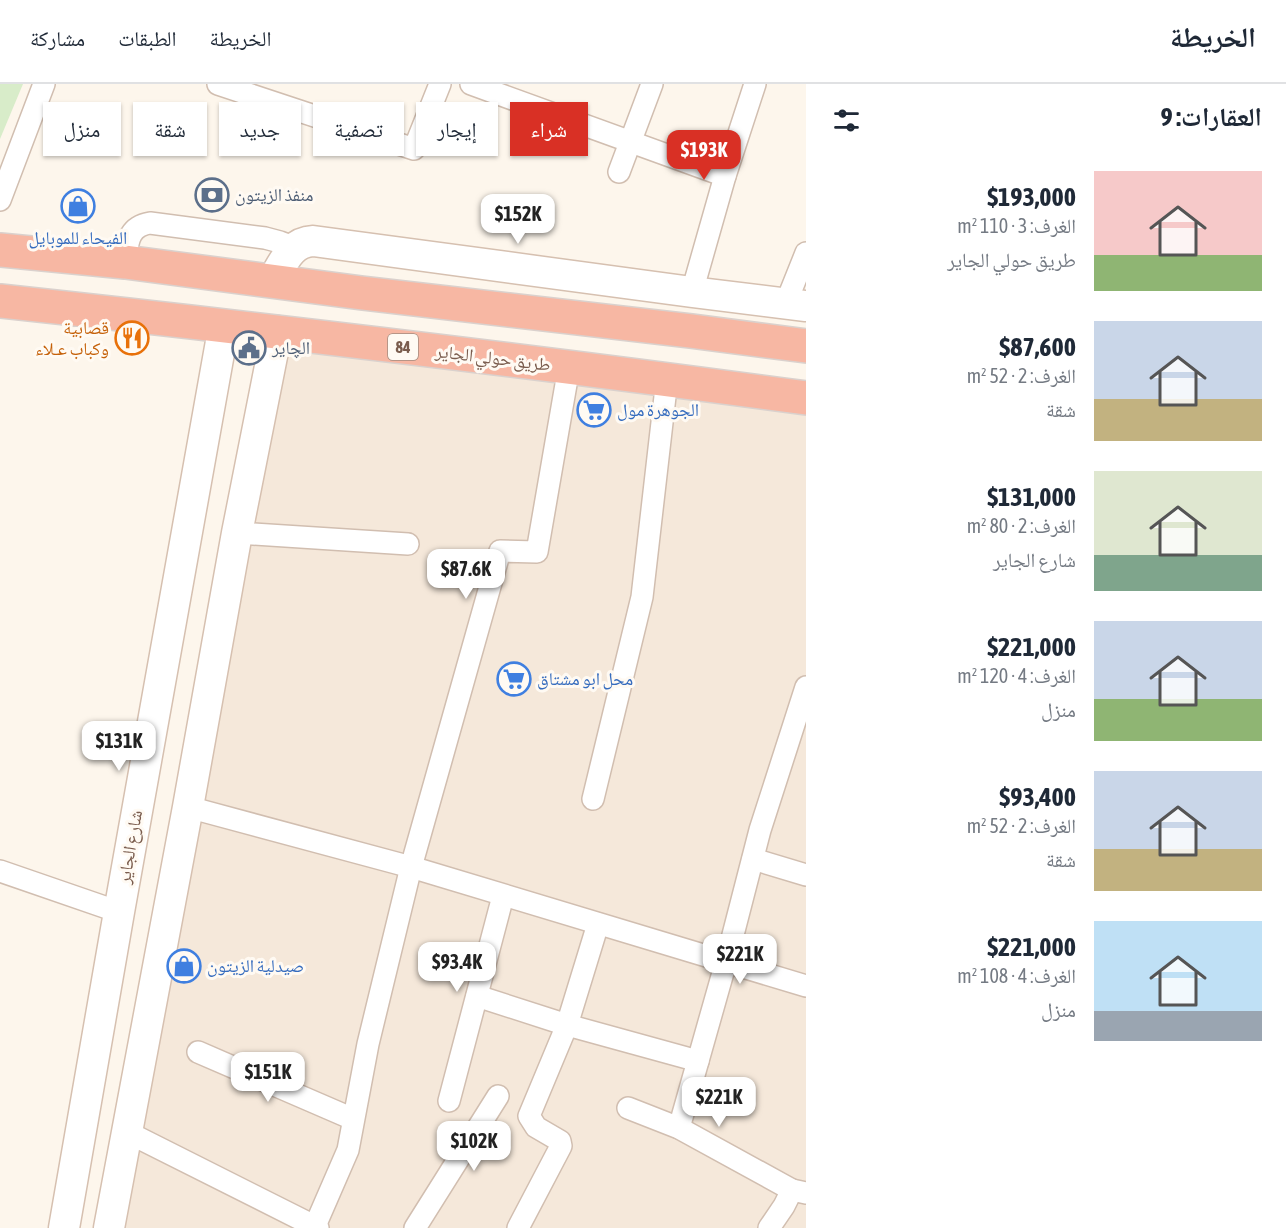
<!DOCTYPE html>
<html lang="ar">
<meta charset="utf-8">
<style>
:root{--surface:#fff;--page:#f2f2f3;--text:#1f2937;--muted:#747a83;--line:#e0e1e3;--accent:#d93025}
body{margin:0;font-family:"Asap Condensed","Noto Naskh Arabic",sans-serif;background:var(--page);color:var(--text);direction:rtl;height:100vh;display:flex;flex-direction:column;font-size:22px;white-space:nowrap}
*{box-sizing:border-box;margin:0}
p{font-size:20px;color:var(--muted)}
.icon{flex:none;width:33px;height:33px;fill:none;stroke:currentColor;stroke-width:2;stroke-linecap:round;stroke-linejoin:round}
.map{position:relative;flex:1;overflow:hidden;direction:ltr}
.panel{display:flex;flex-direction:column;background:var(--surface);width:480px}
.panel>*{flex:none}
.top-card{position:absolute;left:18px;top:18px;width:570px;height:54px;direction:rtl;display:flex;gap:12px}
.price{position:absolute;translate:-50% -51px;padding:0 14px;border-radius:12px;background:#fff;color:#222;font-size:20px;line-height:39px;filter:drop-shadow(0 2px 3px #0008)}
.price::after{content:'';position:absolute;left:50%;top:36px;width:18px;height:14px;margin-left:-9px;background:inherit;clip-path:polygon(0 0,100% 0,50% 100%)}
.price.selected{background:var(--accent);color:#fff}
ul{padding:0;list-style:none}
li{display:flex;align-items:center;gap:18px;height:150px;padding:0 24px}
li span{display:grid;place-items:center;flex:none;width:168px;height:120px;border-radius:0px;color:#555}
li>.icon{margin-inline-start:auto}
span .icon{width:72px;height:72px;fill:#fffc;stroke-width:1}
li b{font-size:26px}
h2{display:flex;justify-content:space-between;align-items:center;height:72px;padding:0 24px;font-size:26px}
.tag{padding:0 21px;border-radius:0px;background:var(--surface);box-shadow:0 2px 4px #0004;font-size:21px;line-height:54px}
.tag.selected{background:var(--accent);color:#fff}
header{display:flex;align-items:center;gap:36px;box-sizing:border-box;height:84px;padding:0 30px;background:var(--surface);border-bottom:2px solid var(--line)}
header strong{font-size:28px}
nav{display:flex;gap:33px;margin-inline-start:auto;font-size:21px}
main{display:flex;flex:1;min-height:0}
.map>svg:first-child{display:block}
.residential{fill:#f5e8da}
.green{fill:#d8ecc9}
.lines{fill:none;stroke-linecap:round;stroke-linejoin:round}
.street-casing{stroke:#d1beb0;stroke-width:24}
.secondary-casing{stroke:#d6c0b0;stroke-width:33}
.highway-casing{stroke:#dad1cd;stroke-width:36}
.street{stroke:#fff;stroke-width:21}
.secondary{stroke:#fff;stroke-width:30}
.highway{stroke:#f7b7a3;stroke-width:33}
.labels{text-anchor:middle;stroke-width:6;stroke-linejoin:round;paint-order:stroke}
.shield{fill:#fffaf3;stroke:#a28b7f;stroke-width:1.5}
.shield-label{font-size:16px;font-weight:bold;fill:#7a5c4d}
.service-label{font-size:18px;fill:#4e5e75;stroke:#fffaf3;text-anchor:start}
.shop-label{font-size:18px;fill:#366cbe;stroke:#fffaf3;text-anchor:start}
.food-label{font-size:18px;fill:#c56008;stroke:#fffaf3;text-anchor:end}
.street-label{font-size:18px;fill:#7a5c4d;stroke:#fffaf3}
</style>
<header>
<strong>الخريطة</strong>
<nav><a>الخريطة</a><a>الطبقات</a><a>مشاركة</a></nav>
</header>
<main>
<section class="panel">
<h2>العقارات: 9<svg class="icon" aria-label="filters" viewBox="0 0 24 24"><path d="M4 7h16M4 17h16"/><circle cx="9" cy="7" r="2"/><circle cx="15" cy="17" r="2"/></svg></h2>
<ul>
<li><span style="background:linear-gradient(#f6c9c9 70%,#8fb573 0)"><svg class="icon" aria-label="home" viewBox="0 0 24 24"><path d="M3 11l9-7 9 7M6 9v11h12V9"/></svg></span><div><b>$193,000</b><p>الغرف: 3 · 110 m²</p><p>طريق حولي الجاير</p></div></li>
<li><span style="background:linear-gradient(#c9d6e8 65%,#c2b280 0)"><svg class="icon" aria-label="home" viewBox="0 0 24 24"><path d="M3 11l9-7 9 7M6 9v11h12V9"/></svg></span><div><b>$87,600</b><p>الغرف: 2 · 52 m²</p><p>شقة</p></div></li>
<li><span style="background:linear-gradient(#dfe7d0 70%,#7fa58c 0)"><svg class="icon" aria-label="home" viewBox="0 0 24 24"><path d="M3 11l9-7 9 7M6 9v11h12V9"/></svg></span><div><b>$131,000</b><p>الغرف: 2 · 80 m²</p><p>شارع الجاير</p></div></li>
<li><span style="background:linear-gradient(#c9d6e8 65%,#8fb573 0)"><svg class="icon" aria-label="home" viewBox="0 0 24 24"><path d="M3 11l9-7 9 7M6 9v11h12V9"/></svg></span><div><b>$221,000</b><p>الغرف: 4 · 120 m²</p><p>منزل</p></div></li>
<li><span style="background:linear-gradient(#c9d6e8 65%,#c2b280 0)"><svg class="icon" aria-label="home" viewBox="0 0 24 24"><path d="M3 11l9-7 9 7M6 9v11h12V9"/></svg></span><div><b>$93,400</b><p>الغرف: 2 · 52 m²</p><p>شقة</p></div></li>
<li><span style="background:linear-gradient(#bfe0f5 75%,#9aa5b1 0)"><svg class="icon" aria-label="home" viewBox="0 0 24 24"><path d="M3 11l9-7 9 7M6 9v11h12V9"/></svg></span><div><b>$221,000</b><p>الغرف: 4 · 108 m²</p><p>منزل</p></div></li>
</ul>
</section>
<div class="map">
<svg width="806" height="1144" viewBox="0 0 806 1144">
<rect width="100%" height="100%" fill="#fdf6ec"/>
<polygon class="residential" points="274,250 806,321 806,1144 123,1144"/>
<polygon class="green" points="0,0 23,0 0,55"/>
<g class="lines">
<defs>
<g id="street">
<polyline points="218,0 414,65 440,0"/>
<polyline points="471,0 725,92"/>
<polyline points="619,88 652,0"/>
<polyline points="0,116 44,0"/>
<path d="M 125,178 C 128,159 127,143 150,139 L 265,154 L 280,158 L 293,163"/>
<polyline points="692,208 725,92 755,0"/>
<polyline points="786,219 806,169"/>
<polyline points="237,449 408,460"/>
<polyline points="593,715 642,513 667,295"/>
<polyline points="188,723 411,783 806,902"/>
<polyline points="753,775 806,791"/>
<polyline points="0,787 119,828"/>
<polyline points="477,912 567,941 698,977"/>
<polyline points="198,968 353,1035"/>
<polyline points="449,1017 503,812"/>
<polyline points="628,1024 679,1044 792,1106"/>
<polyline points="679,1044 726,878 760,746 806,603"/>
<polyline points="127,1048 318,1144"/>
<polyline points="315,1142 348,1066 368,960 411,783 500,467 537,468 569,283"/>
<polyline points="415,1144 498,1012"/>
<polyline points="518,1144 561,1062 560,1057 536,1043 529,1032 567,941 598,840"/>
<polyline points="769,1144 784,1122 792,1106 806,1109"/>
</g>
<g id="secondary">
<path d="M 272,197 C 283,180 290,158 313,157 L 692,208 L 806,222"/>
<polyline points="64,1144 119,828 224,241"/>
<polyline points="109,1144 188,723 237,449 277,247"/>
</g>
<g id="highway">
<polyline points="0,166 125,178 362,209 691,247 806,262"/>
<path d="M 0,217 C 269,246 538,278 806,314"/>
</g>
</defs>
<use href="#street" class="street-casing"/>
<use href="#secondary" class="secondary-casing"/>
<use href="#highway" class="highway-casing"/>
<use href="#street" class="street"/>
<use href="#secondary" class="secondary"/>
<use href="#highway" class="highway"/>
</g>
<defs>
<symbol id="bank-ring" viewBox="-11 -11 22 22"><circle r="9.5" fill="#fffaf3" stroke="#5c6f8a" stroke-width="1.5"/><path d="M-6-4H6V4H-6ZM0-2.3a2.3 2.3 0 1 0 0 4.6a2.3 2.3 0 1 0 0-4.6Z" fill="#5c6f8a"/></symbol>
<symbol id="shop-ring" viewBox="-11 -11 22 22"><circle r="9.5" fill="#fffaf3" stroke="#3f7fe0" stroke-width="1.5"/><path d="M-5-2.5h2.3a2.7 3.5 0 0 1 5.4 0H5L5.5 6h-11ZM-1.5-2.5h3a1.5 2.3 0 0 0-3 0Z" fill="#3f7fe0"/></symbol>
<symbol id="restaurant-ring" viewBox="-11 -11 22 22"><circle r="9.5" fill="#fffaf3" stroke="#e8710a" stroke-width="1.5"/><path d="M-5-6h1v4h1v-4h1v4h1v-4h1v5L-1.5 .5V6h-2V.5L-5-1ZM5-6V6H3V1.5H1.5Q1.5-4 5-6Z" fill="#e8710a"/></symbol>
<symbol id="civic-ring" viewBox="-11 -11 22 22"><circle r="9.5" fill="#fffaf3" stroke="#5c6f8a" stroke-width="1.5"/><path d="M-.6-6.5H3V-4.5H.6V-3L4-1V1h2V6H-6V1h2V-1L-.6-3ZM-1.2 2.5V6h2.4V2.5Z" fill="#5c6f8a"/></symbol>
<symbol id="supermarket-ring" viewBox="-11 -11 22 22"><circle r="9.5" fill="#fffaf3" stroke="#3f7fe0" stroke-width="1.5"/><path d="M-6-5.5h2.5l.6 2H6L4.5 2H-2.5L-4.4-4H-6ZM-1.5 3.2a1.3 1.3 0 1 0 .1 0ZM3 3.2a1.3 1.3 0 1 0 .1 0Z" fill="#3f7fe0"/></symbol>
</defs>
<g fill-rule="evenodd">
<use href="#bank-ring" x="193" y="92" width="38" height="38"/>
<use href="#shop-ring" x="59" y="103" width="38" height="38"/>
<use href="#restaurant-ring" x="113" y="235" width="38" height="38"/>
<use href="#civic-ring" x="230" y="245" width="38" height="38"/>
<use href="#supermarket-ring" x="575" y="307" width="38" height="38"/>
<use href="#supermarket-ring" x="495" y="576" width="38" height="38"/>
<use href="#shop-ring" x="165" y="863" width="38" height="38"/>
</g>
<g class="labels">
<rect class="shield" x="388" y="250" width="30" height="26" rx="4.5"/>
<g class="shield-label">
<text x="403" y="269">84</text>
</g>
<g class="service-label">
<text x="235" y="117">منفذ الزيتون</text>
<text x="272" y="270">الچاير</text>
</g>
<g class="shop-label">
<text x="78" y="160" text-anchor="middle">الفيحاء للموبايل</text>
<text x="617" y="332">الجوهرة مول</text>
<text x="537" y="601">محل ابو مشتاق</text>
<text x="207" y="888">صيدلية الزيتون</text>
</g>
<g class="food-label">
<text x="109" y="250">قصابية<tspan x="109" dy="21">وكباب عـلاء</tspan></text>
</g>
<g class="street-label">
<text transform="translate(493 274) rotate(7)" y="6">طريق حولي الجاير</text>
<text transform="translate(130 763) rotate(-80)" y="6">شارع الجاير</text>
</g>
</g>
</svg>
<b class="price selected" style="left:704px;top:97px">$193K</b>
<b class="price" style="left:518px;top:161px">$152K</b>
<b class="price" style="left:466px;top:516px">$87.6K</b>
<b class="price" style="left:119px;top:688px">$131K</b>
<b class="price" style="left:740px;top:901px">$221K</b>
<b class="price" style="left:457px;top:909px">$93.4K</b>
<b class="price" style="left:268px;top:1019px">$151K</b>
<b class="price" style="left:719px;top:1044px">$221K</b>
<b class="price" style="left:474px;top:1088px">$102K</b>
<div class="top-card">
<a class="tag selected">شراء</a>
<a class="tag">إيجار</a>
<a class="tag">تصفية</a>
<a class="tag">جديد</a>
<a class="tag">شقة</a>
<a class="tag">منزل</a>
</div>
</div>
</main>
